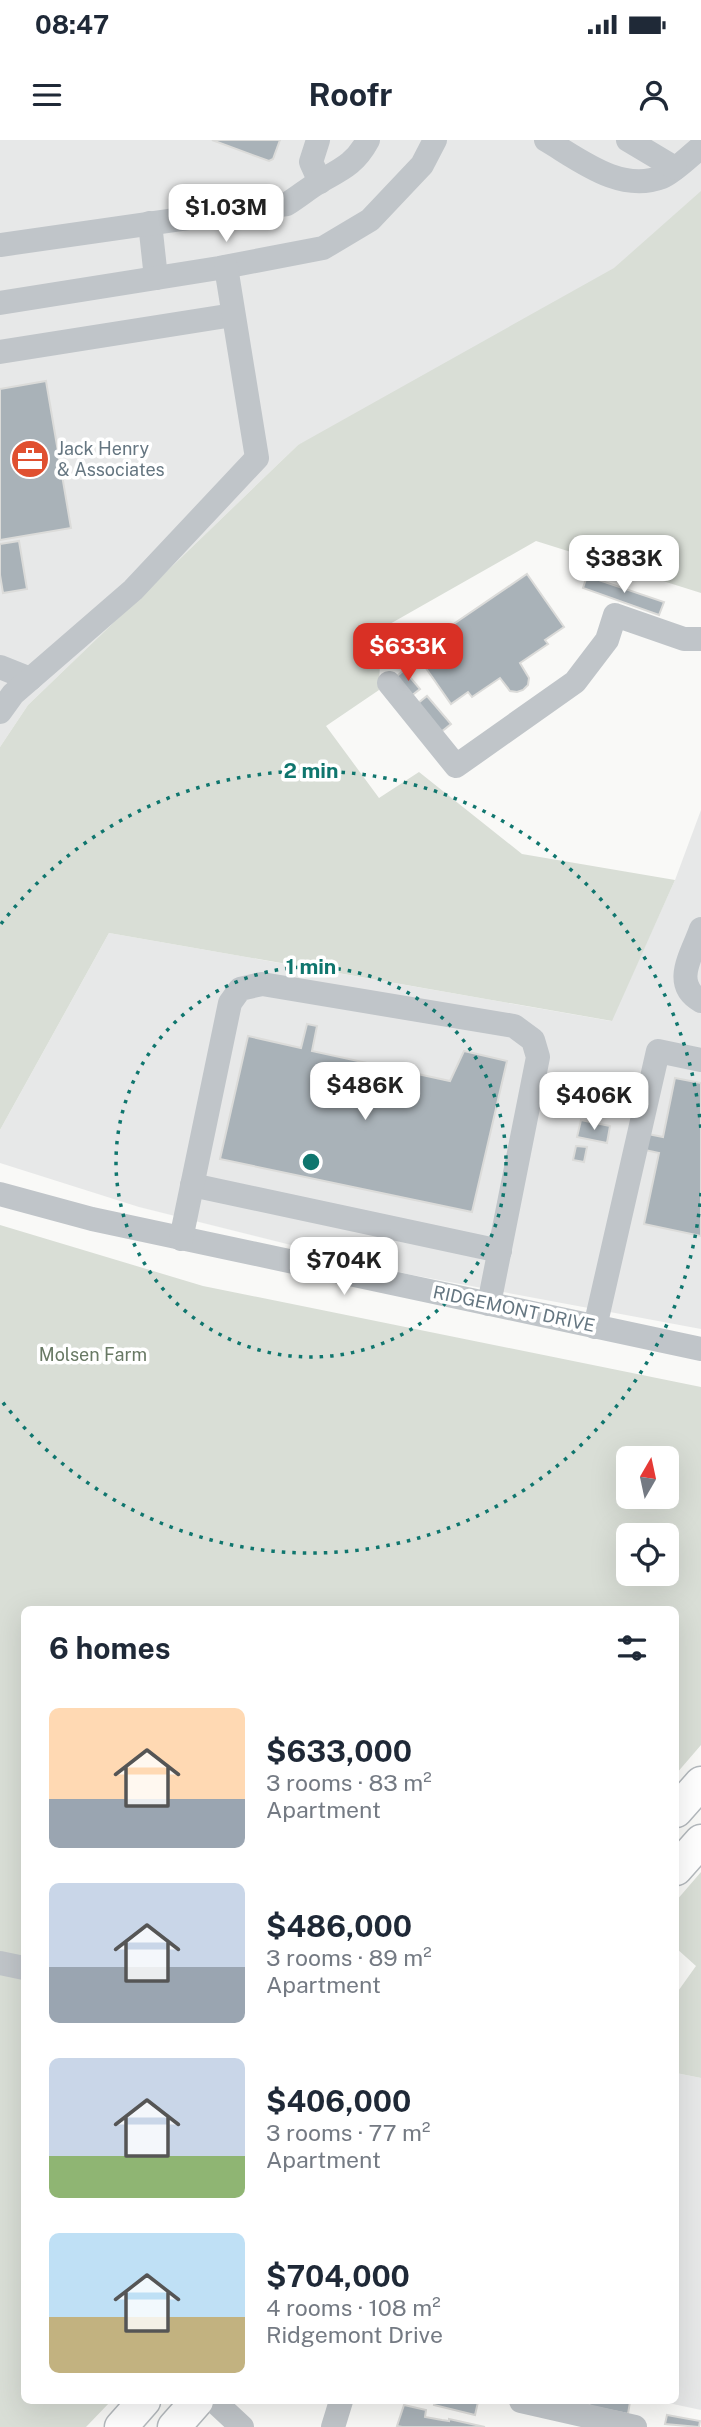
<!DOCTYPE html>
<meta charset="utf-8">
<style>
:root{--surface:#fff;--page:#f6f6f7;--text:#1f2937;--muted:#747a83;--accent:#d93025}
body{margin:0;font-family:"Public Sans",sans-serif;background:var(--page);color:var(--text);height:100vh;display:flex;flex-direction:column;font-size:26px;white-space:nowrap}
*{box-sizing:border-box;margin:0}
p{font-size:23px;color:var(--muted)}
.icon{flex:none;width:38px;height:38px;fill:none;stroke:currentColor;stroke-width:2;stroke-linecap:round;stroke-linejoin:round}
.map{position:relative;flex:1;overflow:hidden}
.details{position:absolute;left:21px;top:1466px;width:658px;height:798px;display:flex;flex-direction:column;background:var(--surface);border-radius:10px;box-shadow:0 7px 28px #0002}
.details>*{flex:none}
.needle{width:46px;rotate:9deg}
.buttons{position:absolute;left:616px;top:1306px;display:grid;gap:14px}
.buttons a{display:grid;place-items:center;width:63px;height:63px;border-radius:10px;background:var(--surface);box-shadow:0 7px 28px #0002;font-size:35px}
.price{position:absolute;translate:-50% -60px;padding:0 16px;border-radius:14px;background:#fff;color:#222;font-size:23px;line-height:46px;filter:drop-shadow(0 2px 4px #0008)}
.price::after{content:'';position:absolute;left:50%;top:42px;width:21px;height:16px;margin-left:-10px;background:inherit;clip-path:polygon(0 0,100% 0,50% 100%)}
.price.active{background:var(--accent);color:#fff}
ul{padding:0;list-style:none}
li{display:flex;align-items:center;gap:21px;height:175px;padding:0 28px}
li span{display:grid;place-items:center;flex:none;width:196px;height:140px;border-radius:10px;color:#555}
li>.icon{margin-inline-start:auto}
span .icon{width:84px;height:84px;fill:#fffc;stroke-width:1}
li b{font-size:30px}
h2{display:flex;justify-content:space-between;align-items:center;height:84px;padding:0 28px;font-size:30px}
.status{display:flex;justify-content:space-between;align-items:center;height:49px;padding:0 35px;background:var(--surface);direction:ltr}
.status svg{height:19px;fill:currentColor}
header{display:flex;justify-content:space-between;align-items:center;height:91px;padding:0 28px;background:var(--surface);font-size:32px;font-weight:700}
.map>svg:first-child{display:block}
.built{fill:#e7e8e8}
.green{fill:#d9ded6;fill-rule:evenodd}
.building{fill:#a9b2b8;stroke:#dbdbd9;stroke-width:2}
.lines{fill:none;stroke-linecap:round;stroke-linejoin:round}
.major-casing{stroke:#b4b9bd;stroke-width:35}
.minor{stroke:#c0c5c9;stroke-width:24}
.major{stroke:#fff;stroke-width:32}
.ring{fill:none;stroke:#0f766e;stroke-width:3.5;stroke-dasharray:3.5 7}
.labels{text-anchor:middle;stroke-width:7;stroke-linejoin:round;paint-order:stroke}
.poi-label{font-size:18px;fill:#657681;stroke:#fff;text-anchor:start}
.street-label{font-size:18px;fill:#657681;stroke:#fff}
.park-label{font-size:18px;fill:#687964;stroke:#fff}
.centre{fill:#0f766e;stroke:#fff;stroke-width:3.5}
.ring-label{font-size:21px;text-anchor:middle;font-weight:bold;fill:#0f766e;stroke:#fff;stroke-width:7;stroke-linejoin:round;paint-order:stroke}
</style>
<div class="status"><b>08:47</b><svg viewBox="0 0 49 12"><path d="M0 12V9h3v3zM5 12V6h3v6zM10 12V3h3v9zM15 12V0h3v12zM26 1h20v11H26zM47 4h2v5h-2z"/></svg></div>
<header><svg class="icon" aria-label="menu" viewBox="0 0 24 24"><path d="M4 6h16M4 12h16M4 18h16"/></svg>Roofr<svg class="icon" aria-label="person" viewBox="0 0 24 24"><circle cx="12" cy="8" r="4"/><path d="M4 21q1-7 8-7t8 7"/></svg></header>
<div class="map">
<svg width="701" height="2287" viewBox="0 0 701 2287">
<rect width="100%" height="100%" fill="#f9f9f7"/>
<g class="built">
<polygon points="0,0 701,0 701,162 298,305 28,565 0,607"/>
<polygon points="701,670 701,1189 407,1134 139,1067 0,1023 0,990 109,793 611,881 675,740"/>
<polygon points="676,1933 701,1938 701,2270 659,2261 676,2261"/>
</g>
<g class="green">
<polygon points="701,51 701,453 536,401 381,489 379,550 326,586 379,658 419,632 522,714 675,740 612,881 109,793 0,990 0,607 28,565 298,305 614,128"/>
<path d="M 0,1085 L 203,1146 L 701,1247 L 701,1605 L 676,1634 L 676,1470 L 24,1470 L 24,2261 L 111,2261 L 86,2287 L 0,2287 ZM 628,1318 L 667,1318 L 667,1356 L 628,1356 ZM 628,1395 L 667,1395 L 667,1433 L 628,1433 Z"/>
<polygon points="701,1732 701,1938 676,1933 676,1854 696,1826 676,1808 676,1761"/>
</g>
<g class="building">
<polygon points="212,0 280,0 273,19 269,21"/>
<polygon points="46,241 71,388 0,400 0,249"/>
<polygon points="19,401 27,449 3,453 0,435 0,404"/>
<polygon points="527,434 564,487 545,500 548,504 520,523 529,538 528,545 523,550 517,552 510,551 500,538 472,557 468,552 451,564 414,511"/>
<polygon points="587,436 664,462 659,475 583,448"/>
<polygon points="404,530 420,549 411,556 396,537"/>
<polygon points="427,556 451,584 441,592 417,564"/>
<polygon points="307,884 317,886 312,911 450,941 464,911 507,921 472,1072 220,1019 248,896 301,908"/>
<polygon points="675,938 701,943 701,1096 644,1084 659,1013 645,1010 648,994 663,997"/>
<polygon points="581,980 610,986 607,1003 577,997"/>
<polygon points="576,1006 587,1007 584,1022 573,1020"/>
<polygon points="435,2261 474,2261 478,2262 475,2275 434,2265"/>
<polygon points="590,2261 630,2262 628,2274 589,2266"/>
<polygon points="404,2265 426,2270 425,2277 442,2280 449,2281 449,2279 485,2287 402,2287 397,2286"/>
<polygon points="667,2275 700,2281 699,2287 665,2284"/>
</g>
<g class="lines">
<defs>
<g id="major">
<polyline points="676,1671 701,1643"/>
<polyline points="676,1729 701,1701"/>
<polyline points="121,2287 144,2261"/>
<polyline points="174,2287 197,2261"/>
</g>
</defs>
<use href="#major" class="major-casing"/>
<g class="minor">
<polyline points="318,0 311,22 320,42"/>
<path d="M 546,0 C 580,20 620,53 662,37 C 673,33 691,15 701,7"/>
<polyline points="628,0 675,28"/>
<polyline points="150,83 156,138"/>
<path d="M 0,105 L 287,64 C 298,57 308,49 319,42 C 342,29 355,24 368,0"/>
<polyline points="0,163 219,128 323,108 370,80 422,25 435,0"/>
<polyline points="0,212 233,175"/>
<polyline points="0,527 30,539"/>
<polyline points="389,543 456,626 575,542 607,500 615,475 684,499 701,499"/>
<polyline points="0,572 13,554 133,450 257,318 226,127"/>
<path d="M 701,789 C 692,815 671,844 701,861"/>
<polyline points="192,1045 500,1111"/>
<polyline points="0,1054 92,1079 701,1209"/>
<polyline points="181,1099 230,863 240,849 262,844 514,886 533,900 538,917 489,1164"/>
<polyline points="595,1187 658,911 701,920"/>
<polyline points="0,1823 24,1828"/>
<polyline points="214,2261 242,2287"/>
<polyline points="521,2261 635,2287"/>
<polyline points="333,2287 341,2261"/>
</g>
<use href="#major" class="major"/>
</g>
<g class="ring">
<circle cx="311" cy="1022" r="195"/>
<path d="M701 1053A391 391 0 0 1 1 1260M1 784A391 391 0 0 1 701 991"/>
</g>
<defs>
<symbol id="office-disc" viewBox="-11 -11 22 22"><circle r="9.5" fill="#e05030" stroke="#fff"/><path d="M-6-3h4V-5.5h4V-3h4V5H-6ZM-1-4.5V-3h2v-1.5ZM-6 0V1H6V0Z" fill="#fff"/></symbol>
</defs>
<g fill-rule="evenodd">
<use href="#office-disc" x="8" y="297" width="44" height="44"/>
</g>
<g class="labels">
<g class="poi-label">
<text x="57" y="315">Jack Henry<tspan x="57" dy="21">&amp; Associates</tspan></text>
</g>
<g class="street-label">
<text transform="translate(514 1169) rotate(12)" y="6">RIDGEMONT DRIVE</text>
</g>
<g class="park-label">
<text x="93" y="1221">Molsen Farm</text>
</g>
</g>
<circle cx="311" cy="1022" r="10" class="centre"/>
<g class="ring-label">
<text x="311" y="638">2 min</text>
<text x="311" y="834">1 min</text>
</g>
</svg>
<div class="buttons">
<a><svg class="needle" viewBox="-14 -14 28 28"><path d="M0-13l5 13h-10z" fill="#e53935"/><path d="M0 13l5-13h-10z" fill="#747a83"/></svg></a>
<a><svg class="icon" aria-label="locate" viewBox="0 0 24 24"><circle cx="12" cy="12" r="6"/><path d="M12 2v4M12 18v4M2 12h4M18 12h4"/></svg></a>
</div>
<b class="price" style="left:226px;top:104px">$1.03M</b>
<b class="price" style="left:624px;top:455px">$383K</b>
<b class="price active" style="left:408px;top:543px">$633K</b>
<b class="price" style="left:365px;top:982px">$486K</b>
<b class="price" style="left:594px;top:992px">$406K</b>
<b class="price" style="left:344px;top:1157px">$704K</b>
<section class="details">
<h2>6 homes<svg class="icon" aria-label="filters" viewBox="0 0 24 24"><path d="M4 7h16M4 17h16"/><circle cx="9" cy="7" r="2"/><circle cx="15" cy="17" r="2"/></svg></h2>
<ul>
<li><span style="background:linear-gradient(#ffd9b3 65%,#9aa5b1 0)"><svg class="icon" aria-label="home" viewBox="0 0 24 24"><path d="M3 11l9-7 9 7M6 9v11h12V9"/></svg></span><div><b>$633,000</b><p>3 rooms · 83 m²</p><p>Apartment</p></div></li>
<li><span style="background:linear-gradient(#c9d6e8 60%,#9aa5b1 0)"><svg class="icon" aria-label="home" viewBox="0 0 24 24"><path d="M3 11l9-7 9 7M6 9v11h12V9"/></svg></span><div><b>$486,000</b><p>3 rooms · 89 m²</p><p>Apartment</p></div></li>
<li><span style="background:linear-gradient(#c9d6e8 70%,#8fb573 0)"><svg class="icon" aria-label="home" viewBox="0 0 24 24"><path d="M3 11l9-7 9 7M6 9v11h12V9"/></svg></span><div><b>$406,000</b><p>3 rooms · 77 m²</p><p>Apartment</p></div></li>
<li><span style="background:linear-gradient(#bfe0f5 60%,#c2b280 0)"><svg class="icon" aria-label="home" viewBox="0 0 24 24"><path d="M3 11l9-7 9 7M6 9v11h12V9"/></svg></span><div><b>$704,000</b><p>4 rooms · 108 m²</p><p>Ridgemont Drive</p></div></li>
</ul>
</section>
</div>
